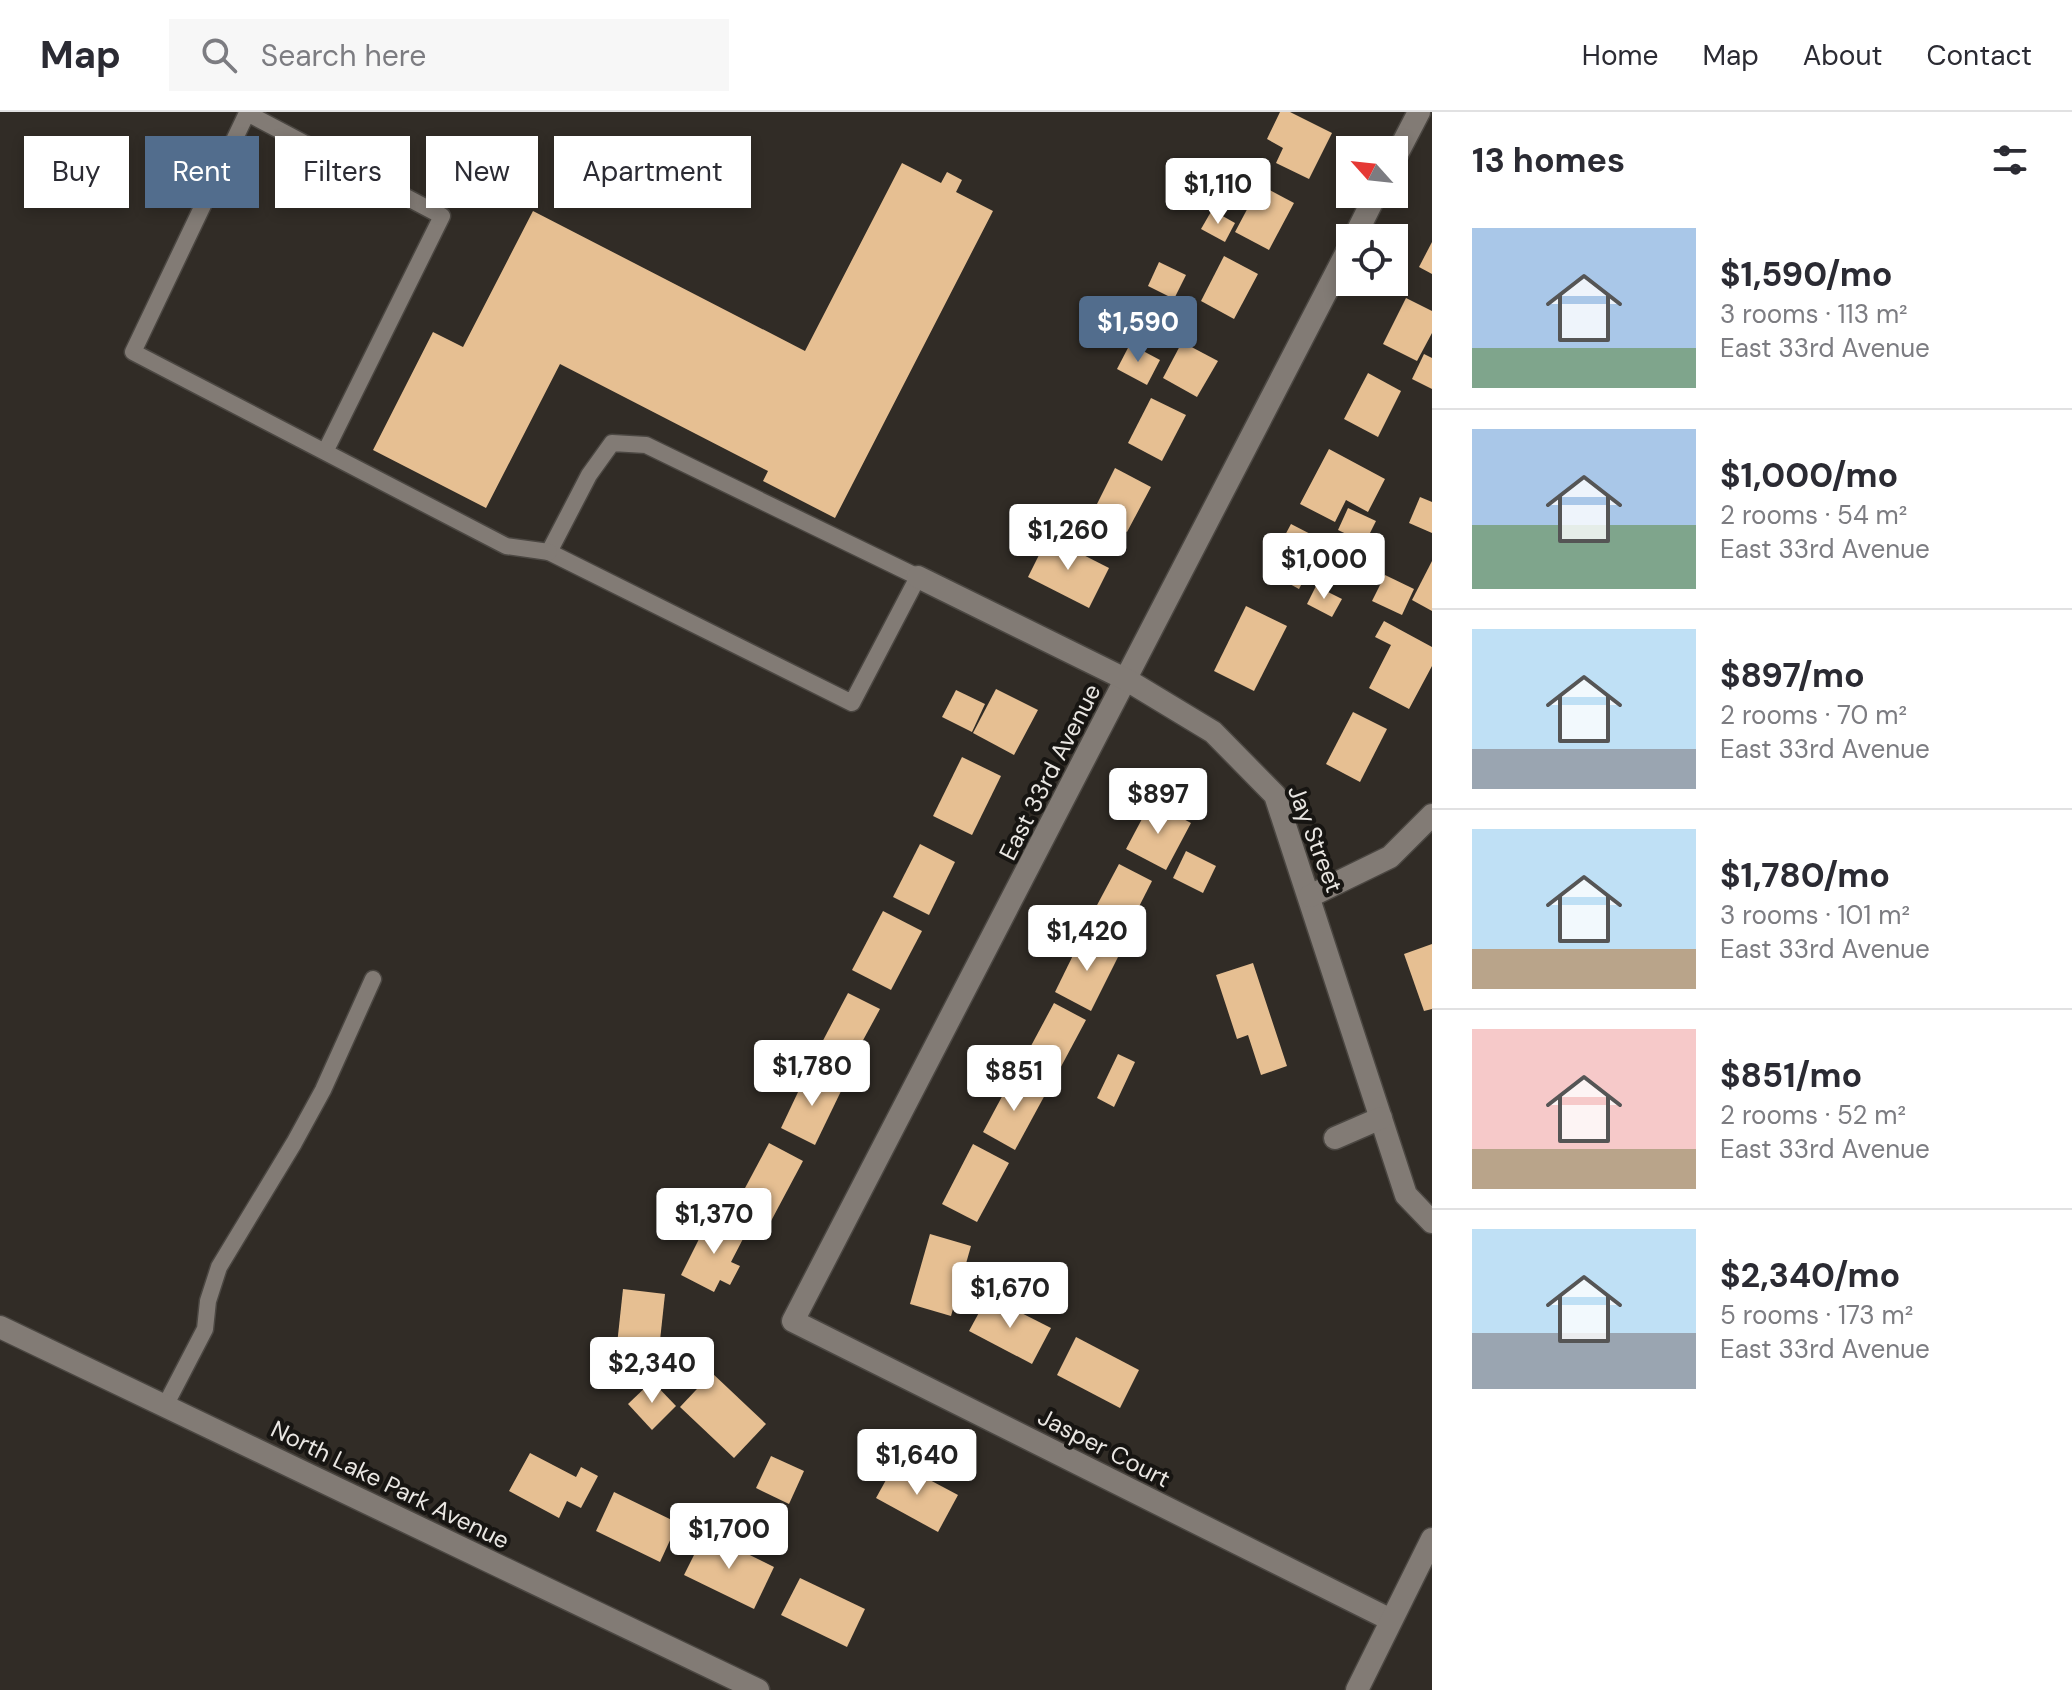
<!DOCTYPE html>
<meta charset="utf-8">
<style>
:root{--surface:#fff;--page:#f7f7f7;--text:#2b2b33;--muted:#7c7c81;--line:#e1e1e2;--accent:#526d8d}
body{margin:0;font-family:"DM Sans",sans-serif;background:var(--page);color:var(--text);height:100vh;display:flex;flex-direction:column;font-size:30px;white-space:nowrap}
*{box-sizing:border-box;margin:0}
p{font-size:26px;color:var(--muted)}
.icon{flex:none;width:44px;height:44px;fill:none;stroke:currentColor;stroke-width:2;stroke-linecap:round;stroke-linejoin:round}
.map{position:relative;flex:1;overflow:hidden}
.details{display:flex;flex-direction:column;background:var(--surface);width:640px}
.details>*{flex:none}
.banner{position:absolute;left:24px;top:24px;width:760px;height:72px;display:flex;gap:16px}
.needle{width:52px;rotate:297deg}
.buttons{position:absolute;left:1336px;top:24px;display:grid;gap:16px}
.buttons a{display:grid;place-items:center;width:72px;height:72px;border-radius:0px;background:var(--surface);box-shadow:0 4px 12px #0003;font-size:40px}
.price{position:absolute;translate:-50% -68px;padding:0 18px;border-radius:8px;background:#fff;color:#222;font-size:26px;line-height:52px;filter:drop-shadow(0 2px 4px #0008)}
.price::after{content:'';position:absolute;left:50%;top:48px;width:24px;height:18px;margin-left:-12px;background:inherit;clip-path:polygon(0 0,100% 0,50% 100%)}
.price.current{background:var(--accent);color:#fff}
ul{padding:0;list-style:none}
li{display:flex;align-items:center;gap:24px;height:200px;padding:0 40px}
li+li{border-top:2px solid var(--line)}
li span{display:grid;place-items:center;flex:none;width:224px;height:160px;border-radius:0px;color:#555}
li>.icon{margin-inline-start:auto}
span .icon{width:96px;height:96px;fill:#fffc;stroke-width:1}
li b{font-size:34px}
h2{display:flex;justify-content:space-between;align-items:center;height:96px;padding:0 40px;font-size:34px}
.chip{padding:0 28px;border-radius:0px;background:var(--surface);box-shadow:0 4px 12px #0003;font-size:28px;line-height:72px}
.chip.current{background:var(--accent);color:#fff}
header{display:flex;align-items:center;gap:48px;box-sizing:border-box;height:112px;padding:0 40px;background:var(--surface);border-bottom:2px solid var(--line)}
header strong{font-size:38px}
nav{display:flex;gap:44px;margin-inline-start:auto;font-size:28px}
.search{width:560px;height:72px;background:var(--page);display:flex;align-items:center;gap:20px;box-sizing:border-box;padding:0 28px;border-radius:0px;color:var(--muted);font-size:30px}
main{display:flex;flex:1;min-height:0}
.map>svg:first-child{display:block}
.building{fill:#e6bf92}
.lines{fill:none;stroke-linecap:round;stroke-linejoin:round}
.service-casing{stroke:#4b4742;stroke-width:19}
.minor-casing{stroke:#4b4742;stroke-width:25}
.tertiary-casing{stroke:#4b4742;stroke-width:25}
.service{stroke:#827b75;stroke-width:16}
.minor{stroke:#827b75;stroke-width:22}
.tertiary{stroke:#827b75;stroke-width:22}
.labels{text-anchor:middle;stroke-width:8;stroke-linejoin:round;paint-order:stroke}
.street-label{font-size:24px;fill:#eae7e3;stroke:#171512}
</style>
<header>
<strong>Map</strong>
<div class="search"><svg class="icon" aria-label="search" viewBox="0 0 24 24"><circle cx="10" cy="10" r="6"/><path d="M15 15l6 6"/></svg>Search here</div>
<nav><a>Home</a><a>Map</a><a>About</a><a>Contact</a></nav>
</header>
<main>
<div class="map">
<svg width="1432" height="1578" viewBox="0 0 1432 1578">
<rect width="100%" height="100%" fill="#312c26"/>
<g class="building">
<polygon points="1280,0 1290,0 1332,21 1309,67 1276,51 1283,36 1267,27"/>
<polygon points="902,51 941,71 947,60 962,68 956,80 993,99 835,406 763,369 768,359 560,252 486,396 373,338 433,220 463,235 533,99 805,239"/>
<polygon points="1260,73 1294,91 1269,138 1235,120"/>
<polygon points="1212,98 1235,111 1225,130 1201,117"/>
<polygon points="1432,130 1432,162 1419,155"/>
<polygon points="1224,144 1258,162 1234,207 1201,189"/>
<polygon points="1159,150 1186,163 1174,187 1148,174"/>
<polygon points="1406,186 1432,199 1432,221 1417,249 1383,232"/>
<polygon points="1182,230 1218,249 1197,285 1163,266"/>
<polygon points="1130,232 1160,248 1147,273 1117,257"/>
<polygon points="1424,242 1432,246 1432,277 1412,267"/>
<polygon points="1368,261 1401,279 1378,325 1344,307"/>
<polygon points="1151,286 1186,303 1162,349 1128,331"/>
<polygon points="1329,337 1385,367 1368,400 1346,388 1335,410 1300,392"/>
<polygon points="1115,356 1151,375 1127,420 1092,402"/>
<polygon points="1420,385 1432,390 1432,421 1409,411"/>
<polygon points="1348,396 1376,409 1365,431 1338,418"/>
<polygon points="1291,412 1324,429 1299,477 1266,459"/>
<polygon points="1048,425 1109,456 1089,496 1028,465"/>
<polygon points="1432,449 1432,499 1412,488"/>
<polygon points="1385,463 1414,477 1402,503 1372,489"/>
<polygon points="1316,474 1342,487 1332,505 1307,492"/>
<polygon points="1246,494 1287,514 1254,579 1214,559"/>
<polygon points="1384,509 1432,535 1432,554 1409,597 1369,576 1391,533 1375,525"/>
<polygon points="996,577 1038,598 1014,643 973,621"/>
<polygon points="956,578 985,592 972,620 942,605"/>
<polygon points="1353,600 1387,617 1360,670 1326,652"/>
<polygon points="962,645 1001,664 972,723 933,704"/>
<polygon points="1151,690 1191,711 1166,758 1126,737"/>
<polygon points="920,732 955,750 929,803 893,785"/>
<polygon points="1186,739 1216,754 1203,781 1173,766"/>
<polygon points="1119,752 1152,769 1122,828 1088,810"/>
<polygon points="883,799 922,819 891,878 852,858"/>
<polygon points="1083,823 1120,841 1091,899 1055,880"/>
<polygon points="1432,832 1432,897 1424,899 1404,842"/>
<polygon points="1253,851 1287,954 1261,963 1248,923 1237,927 1216,863"/>
<polygon points="848,881 880,897 849,954 818,938"/>
<polygon points="1054,891 1086,908 1056,964 1024,947"/>
<polygon points="1118,942 1135,950 1114,995 1097,986"/>
<polygon points="808,959 843,975 815,1033 781,1016"/>
<polygon points="1013,964 1046,981 1015,1038 983,1020"/>
<polygon points="769,1031 803,1049 771,1109 737,1091"/>
<polygon points="973,1032 1009,1051 977,1110 942,1092"/>
<polygon points="710,1105 745,1123 731,1150 740,1154 730,1173 720,1168 714,1180 681,1163"/>
<polygon points="930,1122 971,1134 951,1204 910,1192"/>
<polygon points="623,1177 665,1182 658,1247 616,1242"/>
<polygon points="988,1184 1051,1216 1032,1252 969,1219"/>
<polygon points="1076,1225 1139,1258 1120,1296 1057,1263"/>
<polygon points="712,1261 766,1312 734,1346 680,1295"/>
<polygon points="652,1269 676,1294 652,1318 628,1292"/>
<polygon points="530,1341 576,1365 581,1355 598,1364 581,1396 567,1389 559,1406 509,1379"/>
<polygon points="771,1344 804,1359 789,1392 756,1376"/>
<polygon points="896,1350 958,1383 938,1420 876,1386"/>
<polygon points="614,1380 678,1411 660,1450 596,1419"/>
<polygon points="705,1421 774,1455 754,1497 684,1463"/>
<polygon points="800,1466 865,1497 847,1535 781,1503"/>
</g>
<g class="lines">
<defs>
<g id="service">
<polygon points="612,331 646,333 918,465 852,591 549,440 589,363"/>
<polyline points="325,340 133,240 247,1 442,104 325,340 506,434 549,440"/>
<polyline points="165,1294 205,1217 208,1189 219,1155 294,1031 323,978 373,867"/>
</g>
<g id="minor">
<polyline points="1394,48 1419,0"/>
<polyline points="1354,126 1376,82"/>
<polyline points="1350,134 793,1209 1391,1508"/>
<polyline points="918,465 1127,568 1213,620 1275,683 1406,1083 1432,1110"/>
<polyline points="1310,784 1390,745 1432,703"/>
<polyline points="1335,1026 1381,1006"/>
<polyline points="1357,1578 1432,1427"/>
</g>
<polyline id="tertiary" points="0,1215 758,1578"/>
</defs>
<use href="#service" class="service-casing"/>
<use href="#minor" class="minor-casing"/>
<use href="#tertiary" class="tertiary-casing"/>
<use href="#service" class="service"/>
<use href="#minor" class="minor"/>
<use href="#tertiary" class="tertiary"/>
</g>
<g class="labels">
<g class="street-label">
<text transform="translate(1050 660) rotate(-63)" y="8">East 33rd Avenue</text>
<text transform="translate(1315 727) rotate(69)" y="8">Jay Street</text>
<text transform="translate(1104 1336) rotate(27)" y="8">Jasper Court</text>
<text transform="translate(390 1373) rotate(26)" y="8">North Lake Park Avenue</text>
</g>
</g>
</svg>
<div class="buttons">
<a><svg class="needle" viewBox="-14 -14 28 28"><path d="M0-13l5 13h-10z" fill="#e53935"/><path d="M0 13l5-13h-10z" fill="#7c7c81"/></svg></a>
<a><svg class="icon" aria-label="locate" viewBox="0 0 24 24"><circle cx="12" cy="12" r="6"/><path d="M12 2v4M12 18v4M2 12h4M18 12h4"/></svg></a>
</div>
<b class="price" style="left:1218px;top:114px">$1,110</b>
<b class="price current" style="left:1138px;top:252px">$1,590</b>
<b class="price" style="left:1068px;top:460px">$1,260</b>
<b class="price" style="left:1324px;top:489px">$1,000</b>
<b class="price" style="left:1158px;top:724px">$897</b>
<b class="price" style="left:1087px;top:861px">$1,420</b>
<b class="price" style="left:812px;top:996px">$1,780</b>
<b class="price" style="left:1014px;top:1001px">$851</b>
<b class="price" style="left:714px;top:1144px">$1,370</b>
<b class="price" style="left:1010px;top:1218px">$1,670</b>
<b class="price" style="left:652px;top:1293px">$2,340</b>
<b class="price" style="left:917px;top:1385px">$1,640</b>
<b class="price" style="left:729px;top:1459px">$1,700</b>
<div class="banner">
<a class="chip">Buy</a>
<a class="chip current">Rent</a>
<a class="chip">Filters</a>
<a class="chip">New</a>
<a class="chip">Apartment</a>
</div>
</div>
<section class="details">
<h2>13 homes<svg class="icon" aria-label="filters" viewBox="0 0 24 24"><path d="M4 7h16M4 17h16"/><circle cx="9" cy="7" r="2"/><circle cx="15" cy="17" r="2"/></svg></h2>
<ul>
<li><span style="background:linear-gradient(#a9c7e8 75%,#7fa58c 0)"><svg class="icon" aria-label="home" viewBox="0 0 24 24"><path d="M3 11l9-7 9 7M6 9v11h12V9"/></svg></span><div><b>$1,590/mo</b><p>3 rooms · 113 m²</p><p>East 33rd Avenue</p></div></li>
<li><span style="background:linear-gradient(#a9c7e8 60%,#7fa58c 0)"><svg class="icon" aria-label="home" viewBox="0 0 24 24"><path d="M3 11l9-7 9 7M6 9v11h12V9"/></svg></span><div><b>$1,000/mo</b><p>2 rooms · 54 m²</p><p>East 33rd Avenue</p></div></li>
<li><span style="background:linear-gradient(#bfe0f5 75%,#9aa5b1 0)"><svg class="icon" aria-label="home" viewBox="0 0 24 24"><path d="M3 11l9-7 9 7M6 9v11h12V9"/></svg></span><div><b>$897/mo</b><p>2 rooms · 70 m²</p><p>East 33rd Avenue</p></div></li>
<li><span style="background:linear-gradient(#bfe0f5 75%,#b9a48a 0)"><svg class="icon" aria-label="home" viewBox="0 0 24 24"><path d="M3 11l9-7 9 7M6 9v11h12V9"/></svg></span><div><b>$1,780/mo</b><p>3 rooms · 101 m²</p><p>East 33rd Avenue</p></div></li>
<li><span style="background:linear-gradient(#f6c9c9 75%,#b9a48a 0)"><svg class="icon" aria-label="home" viewBox="0 0 24 24"><path d="M3 11l9-7 9 7M6 9v11h12V9"/></svg></span><div><b>$851/mo</b><p>2 rooms · 52 m²</p><p>East 33rd Avenue</p></div></li>
<li><span style="background:linear-gradient(#bfe0f5 65%,#9aa5b1 0)"><svg class="icon" aria-label="home" viewBox="0 0 24 24"><path d="M3 11l9-7 9 7M6 9v11h12V9"/></svg></span><div><b>$2,340/mo</b><p>5 rooms · 173 m²</p><p>East 33rd Avenue</p></div></li>
</ul>
</section>
</main>
